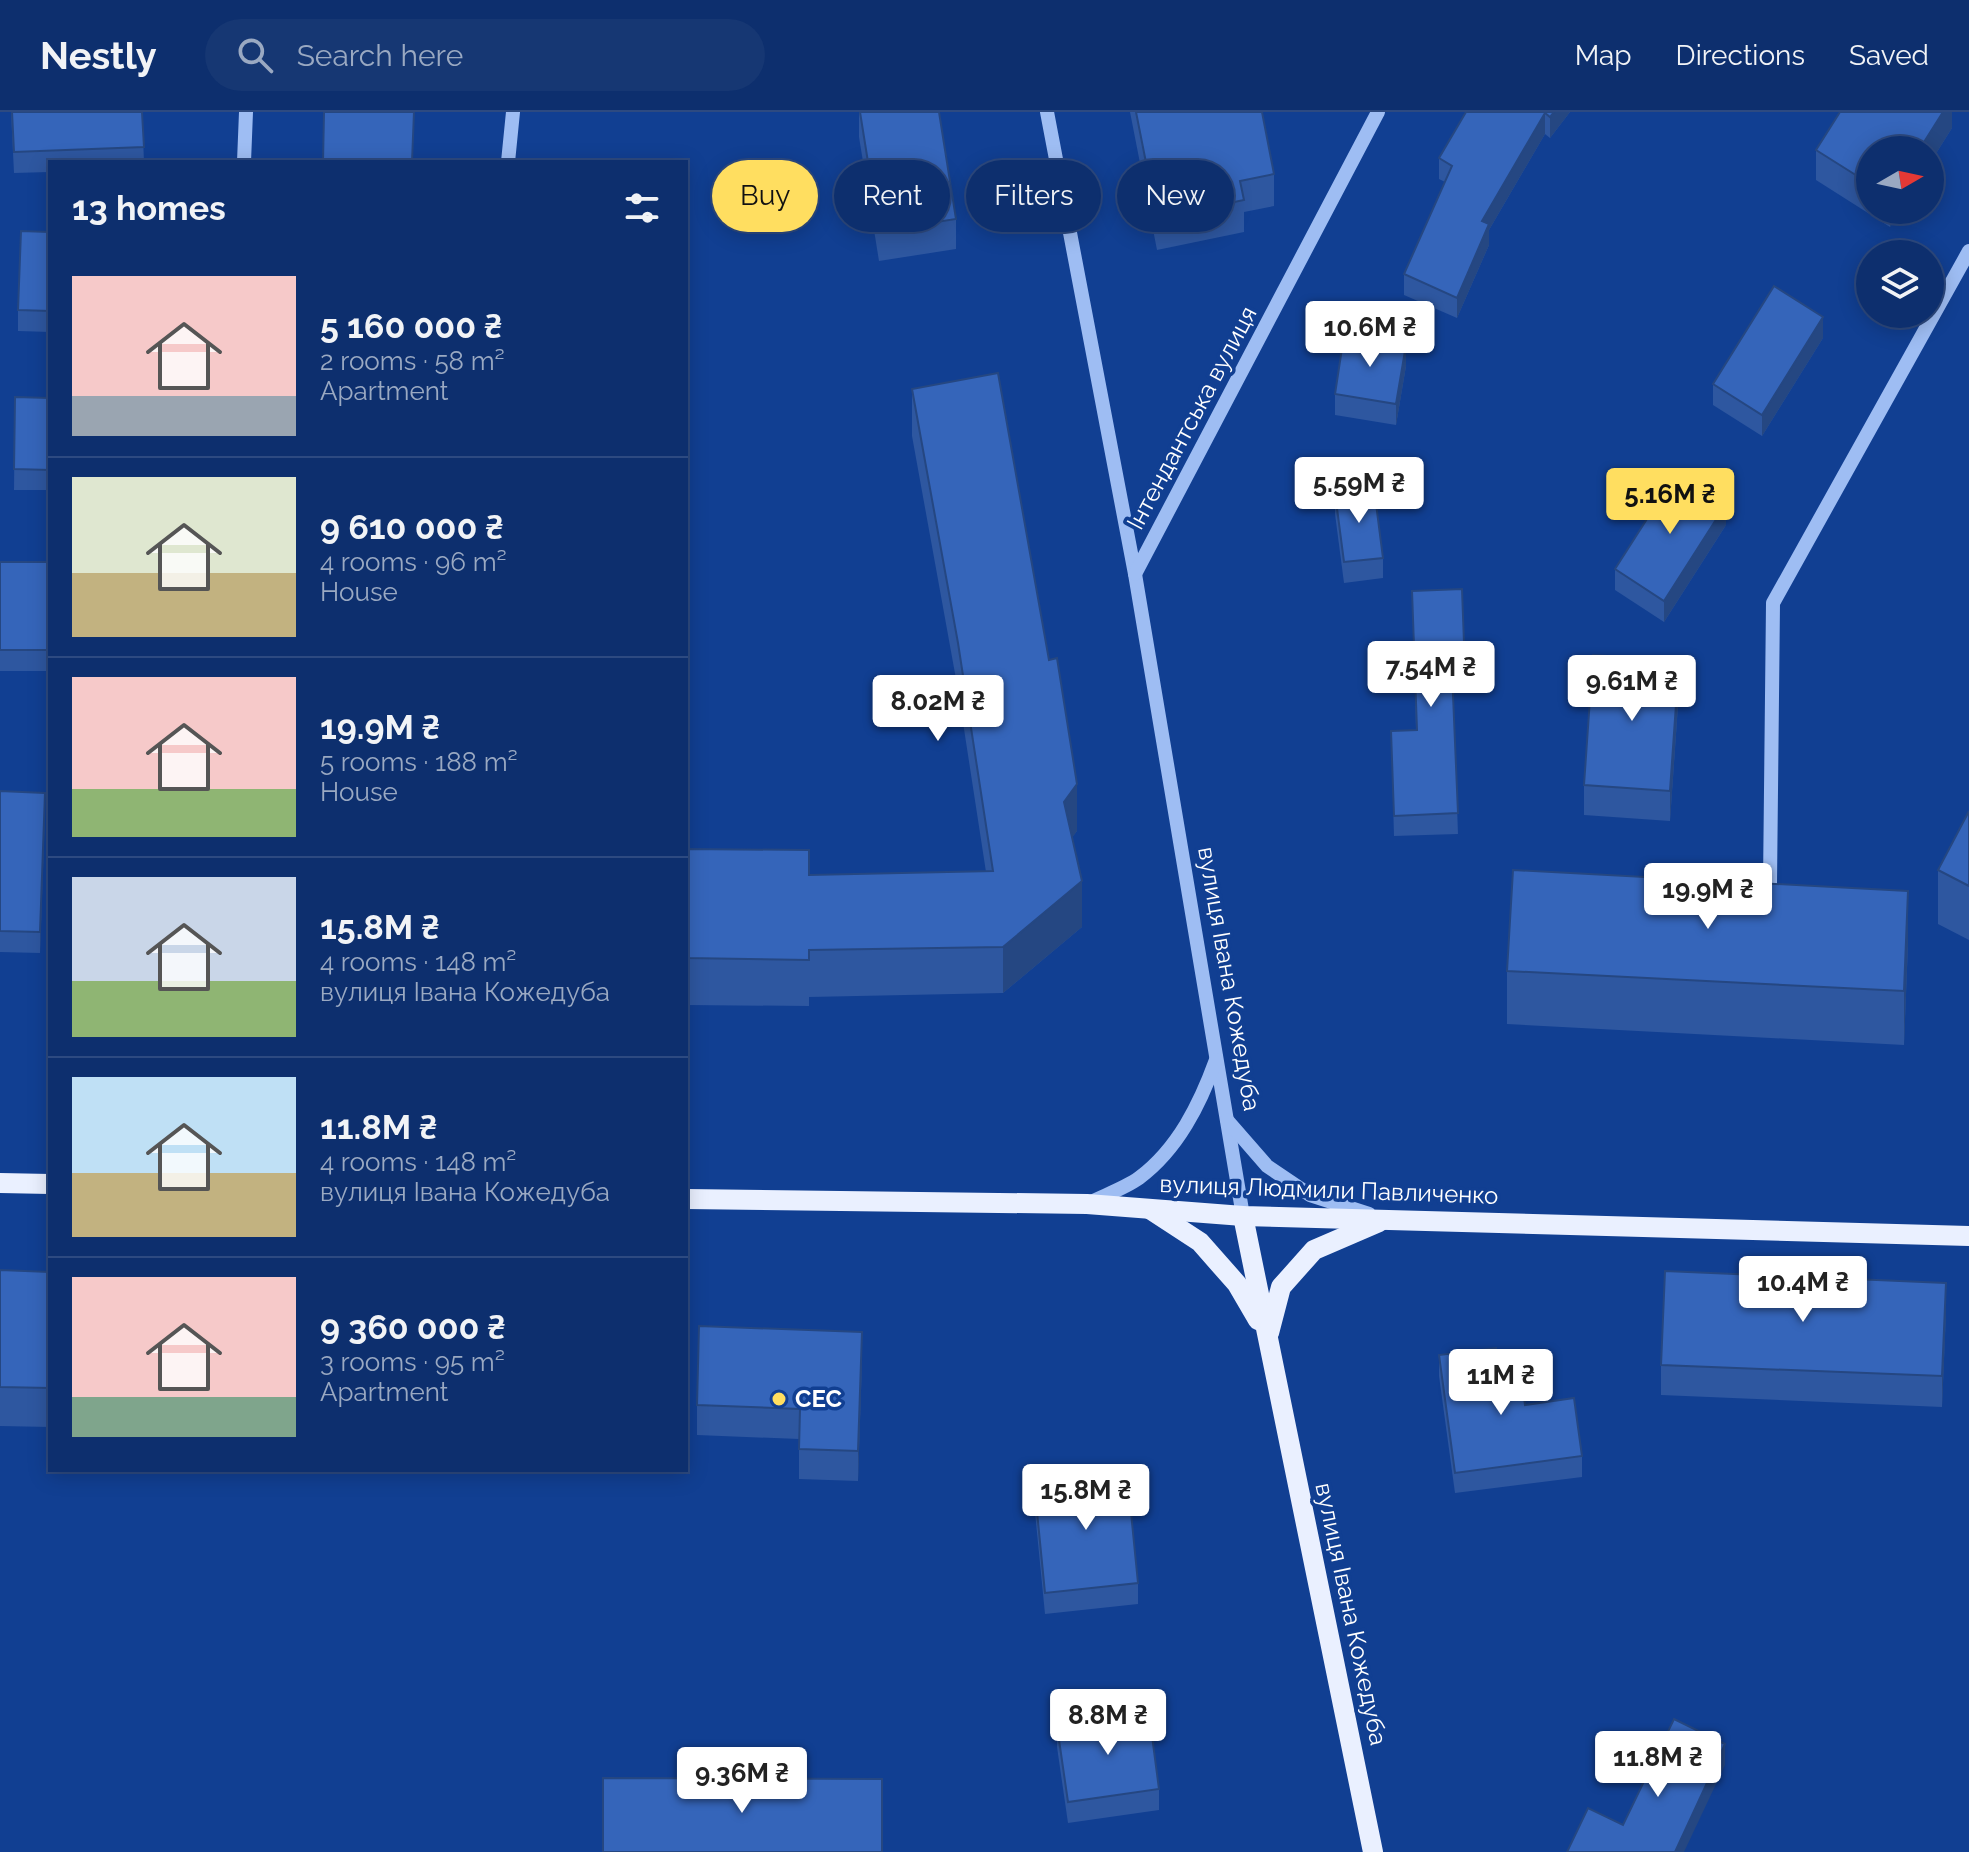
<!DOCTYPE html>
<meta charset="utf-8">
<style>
:root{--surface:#0d2f6e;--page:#163773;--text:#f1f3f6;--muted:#9aa9c2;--line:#2d4a81;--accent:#ffde60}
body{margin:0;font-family:Raleway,sans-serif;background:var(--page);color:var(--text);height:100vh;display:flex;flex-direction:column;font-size:30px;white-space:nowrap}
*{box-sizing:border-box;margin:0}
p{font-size:26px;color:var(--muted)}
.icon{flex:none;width:44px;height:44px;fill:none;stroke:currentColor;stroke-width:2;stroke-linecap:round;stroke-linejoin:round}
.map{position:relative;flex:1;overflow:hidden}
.panel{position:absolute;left:48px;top:48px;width:640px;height:1312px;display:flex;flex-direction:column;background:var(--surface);border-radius:0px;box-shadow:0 4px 20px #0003,0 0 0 2px var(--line)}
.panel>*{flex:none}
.top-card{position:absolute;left:712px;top:48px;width:760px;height:72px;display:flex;gap:16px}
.needle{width:52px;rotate:81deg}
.tools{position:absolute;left:1856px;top:24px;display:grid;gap:16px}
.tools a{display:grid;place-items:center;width:88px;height:88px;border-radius:50%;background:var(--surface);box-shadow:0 4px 20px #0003,0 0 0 2px var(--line);font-size:40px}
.price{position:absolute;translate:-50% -68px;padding:0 18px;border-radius:8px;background:#fff;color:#222;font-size:26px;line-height:52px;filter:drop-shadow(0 2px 4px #0008)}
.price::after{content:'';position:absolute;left:50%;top:48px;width:24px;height:18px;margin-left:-12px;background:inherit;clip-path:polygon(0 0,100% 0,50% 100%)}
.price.on{background:var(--accent);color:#111}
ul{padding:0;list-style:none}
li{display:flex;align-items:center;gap:24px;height:200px;padding:0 24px}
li+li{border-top:2px solid var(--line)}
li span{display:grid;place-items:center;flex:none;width:224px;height:160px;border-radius:0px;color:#555}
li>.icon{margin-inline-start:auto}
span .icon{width:96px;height:96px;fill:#fffc;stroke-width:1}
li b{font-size:34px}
h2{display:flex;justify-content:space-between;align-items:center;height:96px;padding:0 24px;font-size:34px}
.tag{padding:0 28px;border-radius:36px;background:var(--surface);box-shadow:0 4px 20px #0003,0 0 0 2px var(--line);font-size:28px;line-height:72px}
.tag.on{background:var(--accent);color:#111}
header{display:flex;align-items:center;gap:48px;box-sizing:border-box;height:112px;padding:0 40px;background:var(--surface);border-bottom:2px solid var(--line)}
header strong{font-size:38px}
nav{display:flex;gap:44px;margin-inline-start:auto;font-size:28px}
.search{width:560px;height:72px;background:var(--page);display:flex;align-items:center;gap:20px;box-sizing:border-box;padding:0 28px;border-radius:44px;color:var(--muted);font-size:30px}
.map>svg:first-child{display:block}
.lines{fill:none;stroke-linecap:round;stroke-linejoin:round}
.minor{stroke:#9ebdf3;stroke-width:14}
.major{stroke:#eaf0ff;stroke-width:20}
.wall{fill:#2e57a0}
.shaded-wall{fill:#254782}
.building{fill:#3565ba;stroke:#254782;stroke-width:2}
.poi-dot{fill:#ffde60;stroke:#113f92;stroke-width:3}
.labels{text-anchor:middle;stroke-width:7;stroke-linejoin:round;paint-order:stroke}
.street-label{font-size:24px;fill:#fff;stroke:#113f92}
.poi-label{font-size:24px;font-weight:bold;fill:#fff;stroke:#113f92;text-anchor:start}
</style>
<header>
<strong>Nestly</strong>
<div class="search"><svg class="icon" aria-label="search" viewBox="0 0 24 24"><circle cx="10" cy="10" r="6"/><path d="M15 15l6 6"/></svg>Search here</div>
<nav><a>Map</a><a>Directions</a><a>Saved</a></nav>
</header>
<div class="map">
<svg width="1969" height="1740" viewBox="0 0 1969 1740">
<rect width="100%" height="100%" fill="#113f92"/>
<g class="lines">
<g class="minor">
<polyline points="1047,0 1135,462 1243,1104"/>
<polyline points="244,50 246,0"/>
<polyline points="508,50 513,0"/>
<polyline points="1135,462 1378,0"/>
<polyline points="1770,772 1773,491 1969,139"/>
<polyline points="1227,1008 1267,1054 1310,1083 1369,1102"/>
<path d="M 1089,1091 C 1105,1083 1125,1076 1139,1066 C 1178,1037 1200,992 1216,948"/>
</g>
<g class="major">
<polyline points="0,1071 50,1072"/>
<polyline points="686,1087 1087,1092 1243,1104 1969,1124"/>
<polyline points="1151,1098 1200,1130 1237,1172 1258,1208"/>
<polyline points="1243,1104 1373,1740"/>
<polyline points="1269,1221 1281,1175 1314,1138 1379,1110"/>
</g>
</g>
<g class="wall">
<polygon points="11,0 142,0 144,50 50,50 50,60 14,61"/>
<polygon points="859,0 939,0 956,107 956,137 879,149 859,25"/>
<polygon points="1130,0 1262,0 1274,62 1274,94 1244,100 1244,120 1157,138"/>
<polygon points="1466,0 1570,0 1550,26 1545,22 1489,118 1489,133 1457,206 1404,183 1404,162 1445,70 1439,67 1439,46"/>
<polygon points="1952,0 1952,16 1930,51 1930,38 1870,38 1870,98 1901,98 1890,115 1816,68 1816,38"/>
<polygon points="50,120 50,220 18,219 18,198"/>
<polygon points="1823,226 1762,324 1713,293 1713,272"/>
<polygon points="1406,254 1396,313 1335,303 1335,282"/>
<polygon points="912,277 1077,719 1072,725 1082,815 1003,881 809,885 809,894 686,893 686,737 809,763 986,760 958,578 912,324"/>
<polygon points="15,285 50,286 50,378 14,378"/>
<polygon points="1335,381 1383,446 1383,466 1344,471 1335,402"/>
<polygon points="1726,413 1664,510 1615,478 1615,457"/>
<rect x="0" y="450" width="50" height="109"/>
<polygon points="1412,479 1465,558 1465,579 1453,580 1458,722 1394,724 1391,619 1416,618"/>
<polygon points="1679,579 1670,709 1584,703 1584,673"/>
<polygon points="0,679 45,702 40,841 0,840"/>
<polygon points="1969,699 1969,828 1938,812 1938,758"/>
<polygon points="1908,832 1904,933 1507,912 1507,859"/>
<polygon points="0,1158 50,1160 50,1315 0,1314"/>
<polygon points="1946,1201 1942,1295 1661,1283 1661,1253"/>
<polygon points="1439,1243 1501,1273 1525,1293 1582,1344 1582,1365 1455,1381 1439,1264"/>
<polygon points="862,1250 858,1369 799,1367 799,1327 697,1323 697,1293"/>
<polygon points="1034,1369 1138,1471 1138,1492 1045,1502 1034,1390"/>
<polygon points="1057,1614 1159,1677 1159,1698 1068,1711 1057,1635"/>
</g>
<g class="shaded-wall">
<polygon points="1554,0 1570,0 1550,26 1550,5"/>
<polygon points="1943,0 1952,0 1952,16 1930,51 1930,38 1919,38"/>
<polygon points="1545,1 1545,22 1489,118 1489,133 1457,206 1457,186 1482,109"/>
<polygon points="1890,98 1901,98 1890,115"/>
<polygon points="1823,205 1823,226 1762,324 1762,303"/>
<polygon points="1406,233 1406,254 1396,313 1396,292"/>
<polygon points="1726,392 1726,413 1664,510 1664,489"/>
<polygon points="1679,549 1679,579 1670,709 1670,679"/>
<polygon points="1077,672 1077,719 1064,737 1064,690"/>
<polygon points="45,681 45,702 40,841 40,820"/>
<polygon points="1082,769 1082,815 1003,881 1003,835"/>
<polygon points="1908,779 1908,832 1904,933 1904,879"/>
<polygon points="1946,1171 1946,1201 1942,1295 1942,1264"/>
<polygon points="862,1220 862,1250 858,1369 858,1339"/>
<polygon points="1725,1632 1725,1653 1684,1740 1675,1740"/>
</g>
<g class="building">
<polygon points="12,0 142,0 144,35 14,40"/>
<polygon points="324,0 414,0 412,50 323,50"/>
<polygon points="860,0 939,0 956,107 879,119"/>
<polygon points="1136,0 1262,0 1274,62 1240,69 1244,88 1157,106"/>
<polygon points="1466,0 1554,0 1550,5 1545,1 1482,109 1489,112 1457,186 1404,162 1452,54 1439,46"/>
<polygon points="1840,0 1943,0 1919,38 1870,38 1870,72 1816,38"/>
<polygon points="21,119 50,120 50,199 18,198"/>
<polygon points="1774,174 1823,205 1762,303 1713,272"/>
<polygon points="1344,223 1406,233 1396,292 1335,282"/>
<polygon points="998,261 1049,548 1057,546 1077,672 1064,690 1082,769 1003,835 809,838 809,848 686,846 686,737 809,738 809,763 993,759 958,531 912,277"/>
<polygon points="15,285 50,286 50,358 14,357"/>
<polygon points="1677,360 1726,392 1664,489 1615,457"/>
<polygon points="1374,376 1383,446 1344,450 1335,381"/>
<rect x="0" y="450" width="50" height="88"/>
<polygon points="1462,477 1465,558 1452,559 1458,701 1394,704 1391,619 1417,618 1412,479"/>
<polygon points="1593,543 1679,549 1670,679 1584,673"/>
<polygon points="0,679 45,681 40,820 0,819"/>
<polygon points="1969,699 1969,774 1938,758"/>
<polygon points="1513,758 1908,779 1904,879 1507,859"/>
<polygon points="0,1158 50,1160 50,1276 0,1275"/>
<polygon points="1665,1159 1946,1171 1942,1264 1661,1253"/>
<polygon points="699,1214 862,1220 858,1339 799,1337 800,1297 697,1293"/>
<polygon points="1496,1236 1501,1273 1522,1270 1525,1293 1574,1286 1582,1344 1455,1361 1439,1243"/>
<polygon points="1127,1360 1138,1471 1045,1481 1034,1369"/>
<polygon points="1149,1601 1159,1677 1068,1690 1057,1614"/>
<polygon points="1674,1607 1725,1632 1675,1740 1567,1740 1588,1696 1623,1713"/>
<polygon points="603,1666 882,1667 882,1740 603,1740"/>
</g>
<circle class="poi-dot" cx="779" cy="1287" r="8"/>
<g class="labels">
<g class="street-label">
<text transform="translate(1192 306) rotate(-62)" y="8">Інтендантська вулиця</text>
<text transform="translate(1229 867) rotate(80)" y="8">вулиця Івана Кожедуба</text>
<text transform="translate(1329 1078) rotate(2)" y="8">вулиця Людмили Павличенко</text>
<text transform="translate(1351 1502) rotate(78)" y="8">вулиця Івана Кожедуба</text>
</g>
<g class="poi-label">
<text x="795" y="1295">СЕС</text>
</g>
</g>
</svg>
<div class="tools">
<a><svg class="needle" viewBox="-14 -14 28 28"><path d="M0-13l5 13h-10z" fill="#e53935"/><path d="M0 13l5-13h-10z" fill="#9aa9c2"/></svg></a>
<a><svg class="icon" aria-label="layers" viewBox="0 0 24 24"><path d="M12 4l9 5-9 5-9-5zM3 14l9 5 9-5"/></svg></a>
</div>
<b class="price" style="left:1370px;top:257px">10.6M ₴</b>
<b class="price" style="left:1359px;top:413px">5.59M ₴</b>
<b class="price on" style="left:1670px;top:424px">5.16M ₴</b>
<b class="price" style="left:1431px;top:597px">7.54M ₴</b>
<b class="price" style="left:1632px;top:611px">9.61M ₴</b>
<b class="price" style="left:938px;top:631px">8.02M ₴</b>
<b class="price" style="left:1708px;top:819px">19.9M ₴</b>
<b class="price" style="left:1803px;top:1212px">10.4M ₴</b>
<b class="price" style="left:1501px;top:1305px">11M ₴</b>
<b class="price" style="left:1086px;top:1420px">15.8M ₴</b>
<b class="price" style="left:1108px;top:1645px">8.8M ₴</b>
<b class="price" style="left:1658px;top:1687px">11.8M ₴</b>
<b class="price" style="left:742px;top:1703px">9.36M ₴</b>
<div class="top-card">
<a class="tag on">Buy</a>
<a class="tag">Rent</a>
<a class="tag">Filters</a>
<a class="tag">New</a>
</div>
<section class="panel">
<h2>13 homes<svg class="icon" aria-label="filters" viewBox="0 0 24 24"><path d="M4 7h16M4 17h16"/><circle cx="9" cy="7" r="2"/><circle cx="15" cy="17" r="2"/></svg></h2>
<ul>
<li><span style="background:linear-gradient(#f6c9c9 75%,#9aa5b1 0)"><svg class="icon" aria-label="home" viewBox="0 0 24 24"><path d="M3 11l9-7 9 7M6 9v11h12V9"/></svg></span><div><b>5 160 000 ₴</b><p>2 rooms · 58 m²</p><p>Apartment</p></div></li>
<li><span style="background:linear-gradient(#dfe7d0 60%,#c2b280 0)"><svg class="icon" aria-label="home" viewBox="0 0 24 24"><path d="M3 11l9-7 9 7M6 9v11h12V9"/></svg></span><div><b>9 610 000 ₴</b><p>4 rooms · 96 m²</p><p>House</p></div></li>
<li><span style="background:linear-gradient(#f6c9c9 70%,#8fb573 0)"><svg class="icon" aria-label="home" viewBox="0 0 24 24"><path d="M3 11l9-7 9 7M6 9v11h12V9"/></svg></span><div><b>19.9M ₴</b><p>5 rooms · 188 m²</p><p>House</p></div></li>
<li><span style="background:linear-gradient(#c9d6e8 65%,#8fb573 0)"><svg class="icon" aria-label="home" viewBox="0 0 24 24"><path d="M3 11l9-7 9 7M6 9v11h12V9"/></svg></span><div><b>15.8M ₴</b><p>4 rooms · 148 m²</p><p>вулиця Івана Кожедуба</p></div></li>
<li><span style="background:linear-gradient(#bfe0f5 60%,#c2b280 0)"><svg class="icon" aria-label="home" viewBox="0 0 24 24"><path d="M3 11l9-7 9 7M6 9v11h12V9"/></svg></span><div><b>11.8M ₴</b><p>4 rooms · 148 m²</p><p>вулиця Івана Кожедуба</p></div></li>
<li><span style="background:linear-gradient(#f6c9c9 75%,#7fa58c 0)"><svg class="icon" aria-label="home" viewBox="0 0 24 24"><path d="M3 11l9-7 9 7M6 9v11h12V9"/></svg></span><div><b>9 360 000 ₴</b><p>3 rooms · 95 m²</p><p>Apartment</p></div></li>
</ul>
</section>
</div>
